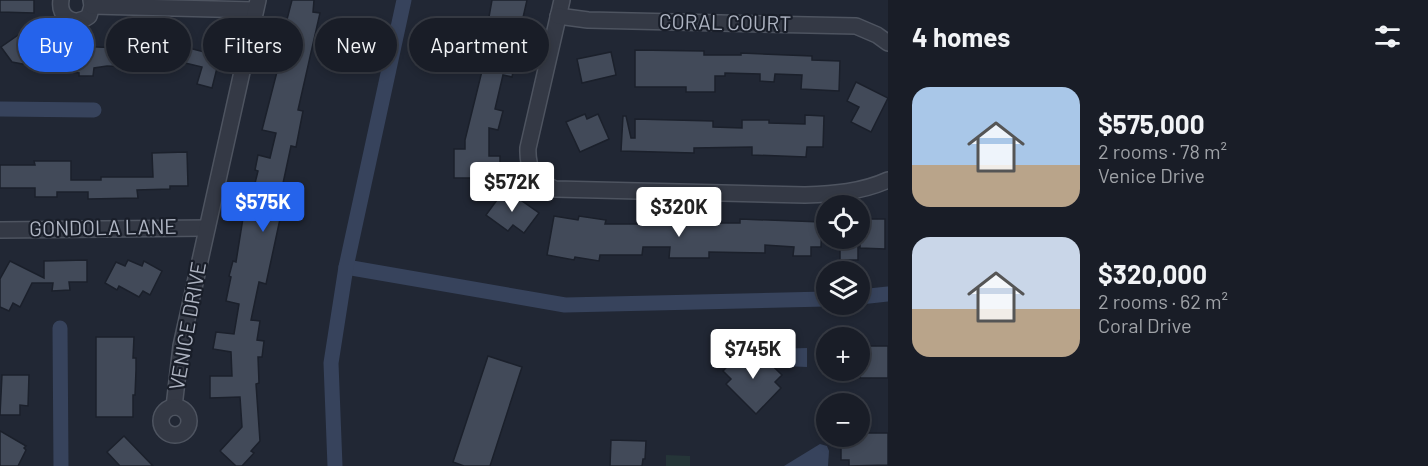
<!DOCTYPE html>
<meta charset="utf-8">
<style>
:root{--surface:#191d27;--page:#22262f;--text:#f1f3f6;--muted:#9fa2a7;--line:#373b44;--accent:#2563eb}
body{margin:0;font-family:Barlow,sans-serif;background:var(--page);color:var(--text);height:100vh;display:flex;flex-direction:column;font-size:22px;white-space:nowrap}
*{box-sizing:border-box;margin:0}
p{font-size:20px;color:var(--muted)}
.icon{flex:none;width:33px;height:33px;fill:none;stroke:currentColor;stroke-width:2;stroke-linecap:round;stroke-linejoin:round}
.map{position:relative;flex:1;overflow:hidden}
.sheet{display:flex;flex-direction:column;background:var(--surface);width:540px}
.sheet>*{flex:none}
.banner{position:absolute;left:18px;top:18px;width:570px;height:54px;display:flex;gap:12px}
.tools{position:absolute;left:816px;top:195px;display:grid;gap:12px}
.tools a{display:grid;place-items:center;width:54px;height:54px;border-radius:50%;background:var(--surface);box-shadow:0 3px 9px #0003,0 0 0 2px var(--line);font-size:30px}
.price{position:absolute;translate:-50% -51px;padding:0 14px;border-radius:6px;background:#fff;color:#222;font-size:20px;line-height:39px;filter:drop-shadow(0 2px 3px #0008)}
.price::after{content:'';position:absolute;left:50%;top:36px;width:18px;height:14px;margin-left:-9px;background:inherit;clip-path:polygon(0 0,100% 0,50% 100%)}
.price.on{background:var(--accent);color:#fff}
ul{padding:0;list-style:none}
li{display:flex;align-items:center;gap:18px;height:150px;padding:0 24px}
li span{display:grid;place-items:center;flex:none;width:168px;height:120px;border-radius:18px;color:#555}
li>.icon{margin-inline-start:auto}
span .icon{width:72px;height:72px;fill:#fffc;stroke-width:1}
li b{font-size:26px}
h2{display:flex;justify-content:space-between;align-items:center;height:72px;padding:0 24px;font-size:26px}
.pill{padding:0 21px;border-radius:27px;background:var(--surface);box-shadow:0 3px 9px #0003,0 0 0 2px var(--line);font-size:21px;line-height:54px}
.pill.on{background:var(--accent);color:#fff}
main{display:flex;flex:1;min-height:0}
.map>svg:first-child{display:block}
.green{fill:#253538}
.water{fill:#37435c}
.lines{fill:none;stroke-linecap:round;stroke-linejoin:round}
.canal{stroke:#37435c;stroke-width:15}
.building{fill:#424a59;stroke:#1b202b;stroke-width:1.5}
.minor-casing{stroke:#4e5460;stroke-width:18}
.minor{stroke:#343945;stroke-width:15}
.labels{text-anchor:middle;stroke-width:4.5;stroke-linejoin:round;paint-order:stroke}
.street-label{font-size:21px;fill:#aeb4c2;stroke:#191e29}
</style>
<main>
<div class="map">
<svg width="888" height="466" viewBox="0 0 888 466">
<rect width="100%" height="100%" fill="#212734"/>
<polygon class="green" points="666,455 690,456 690,466 666,466"/>
<g class="water">
<polygon points="807,348 807,367 783,366 783,361 773,361 773,349"/>
<polygon points="820,444 827,446 829,451 828,466 784,466"/>
</g>
<g class="lines">
<g class="canal">
<polyline points="0,109 94,110"/>
<polyline points="346,267 565,305 826,299"/>
<polyline points="860,297 888,294"/>
<polyline points="60,328 61,466"/>
<polyline points="335,466 331,363 346,267 404,0"/>
</g>
</g>
<g class="building">
<polygon points="0,0 34,0 34,13 0,12"/>
<polygon points="292,0 314,0 313,12 320,13 298,110 303,111 296,147 291,146 282,188 274,186 267,217 280,219 266,284 259,282 251,320 260,321 257,340 264,341 262,357 258,357 259,383 256,384 260,441 251,451 254,453 242,466 236,466 220,451 242,427 240,397 210,398 210,376 232,376 231,352 213,349 216,332 234,334 239,304 226,301 231,277 229,276 233,261 236,262 244,212 248,212 258,171 255,170 258,155 270,158 276,133 262,130 279,64 282,64 290,32 284,31"/>
<polygon points="492,0 527,0 513,61 515,62 512,77 503,75 495,109 503,111 498,130 489,128 489,156 500,156 500,178 454,178 454,149 465,149 465,140 482,71 471,68 480,26 487,28"/>
<polygon points="34,24 57,58 44,68 12,62 1,47"/>
<polygon points="138,37 157,38 157,65 151,65 151,68 107,66 94,68 93,76 79,76 79,73 71,72 72,46 121,48 121,44 138,44"/>
<polygon points="185,47 220,56 212,88 197,84 202,67 181,62"/>
<polygon points="635,50 704,51 704,55 741,55 741,53 812,56 812,60 840,61 839,91 801,89 802,75 775,74 774,82 760,81 760,74 725,73 725,76 715,76 715,92 686,92 686,87 635,87"/>
<polygon points="611,52 616,75 582,83 577,59"/>
<polygon points="856,82 888,98 871,132 851,122 859,107 847,101"/>
<polygon points="585,114 587,119 598,114 609,139 580,152 566,122"/>
<polygon points="805,115 824,116 823,147 807,147 806,157 752,155 752,147 694,148 694,153 621,151 623,116 626,116 631,138 635,138 635,119 713,121 713,127 742,128 742,120 769,120 769,123 805,124"/>
<polygon points="187,152 188,186 170,186 170,189 137,190 138,198 88,199 88,192 57,192 57,197 35,197 35,188 0,188 0,165 35,165 34,161 71,161 71,180 101,180 101,177 153,177 152,153"/>
<polygon points="505,189 539,213 524,233 513,225 508,231 486,215"/>
<polygon points="554,216 578,220 579,216 606,220 605,224 670,224 670,220 691,221 691,218 709,219 709,223 740,223 740,219 822,222 821,247 811,247 811,256 793,256 794,247 765,245 765,253 709,252 709,258 669,258 670,247 643,247 642,255 600,255 599,261 575,257 574,260 547,255"/>
<polygon points="869,219 885,219 885,249 860,248 860,225 869,225"/>
<rect x="840" y="238" width="18" height="22"/>
<polygon points="87,260 87,282 69,282 70,290 52,291 53,283 32,283 20,307 13,303 9,311 0,307 0,279 10,261 44,278 44,261"/>
<polygon points="128,260 142,266 144,261 162,271 150,295 143,291 139,297 119,286 117,290 105,283 116,262 125,266"/>
<polygon points="96,337 134,337 133,358 136,358 136,370 135,395 133,395 133,417 96,417"/>
<rect x="860" y="346" width="28" height="32"/>
<polygon points="745,348 753,357 758,352 782,375 775,382 781,388 756,414 726,384 731,379 723,371"/>
<polygon points="488,356 522,367 490,466 464,466 453,462"/>
<polygon points="2,375 29,375 28,406 20,405 20,415 0,415"/>
<polygon points="0,431 26,446 24,448 26,450 18,466 0,466"/>
<polygon points="860,433 888,433 888,465 849,466 849,460 841,460 841,436 860,436"/>
<polygon points="124,436 153,466 120,466 107,452"/>
<polygon points="611,440 646,441 645,459 643,459 642,466 610,466"/>
</g>
<g class="lines">
<defs>
<g id="minor">
<path d="M 61,0 C 58,18 75,27 89,16 L 92,6 L 91,0"/>
<path d="M 562,0 L 528,148 C 527,169 535,181 555,189 L 805,195 C 833,194 862,192 888,180"/>
<polyline points="92,6 255,10"/>
<polyline points="558,16 588,20 856,26 877,35 888,43"/>
<polyline points="0,230 207,228"/>
<polyline points="174,407 181,346 258,0"/>
<circle cx="175" cy="421" r="14"/>
</g>
</defs>
<use href="#minor" class="minor-casing"/>
<use href="#minor" class="minor"/>
</g>
<g class="labels">
<g class="street-label">
<text transform="translate(725 23) rotate(1)" y="7">CORAL COURT</text>
<text transform="translate(103 228) rotate(-1)" y="7">GONDOLA LANE</text>
<text transform="translate(188 326) rotate(-80)" y="7">VENICE DRIVE</text>
</g>
</g>
</svg>
<div class="tools">
<a><svg class="icon" aria-label="locate" viewBox="0 0 24 24"><circle cx="12" cy="12" r="6"/><path d="M12 2v4M12 18v4M2 12h4M18 12h4"/></svg></a>
<a><svg class="icon" aria-label="layers" viewBox="0 0 24 24"><path d="M12 4l9 5-9 5-9-5zM3 14l9 5 9-5"/></svg></a>
<a>+</a>
<a>−</a>
</div>
<b class="price" style="left:512px;top:213px">$572K</b>
<b class="price on" style="left:263px;top:233px">$575K</b>
<b class="price" style="left:679px;top:238px">$320K</b>
<b class="price" style="left:753px;top:380px">$745K</b>
<div class="banner">
<a class="pill on">Buy</a>
<a class="pill">Rent</a>
<a class="pill">Filters</a>
<a class="pill">New</a>
<a class="pill">Apartment</a>
</div>
</div>
<section class="sheet">
<h2>4 homes<svg class="icon" aria-label="filters" viewBox="0 0 24 24"><path d="M4 7h16M4 17h16"/><circle cx="9" cy="7" r="2"/><circle cx="15" cy="17" r="2"/></svg></h2>
<ul>
<li><span style="background:linear-gradient(#a9c7e8 65%,#b9a48a 0)"><svg class="icon" aria-label="home" viewBox="0 0 24 24"><path d="M3 11l9-7 9 7M6 9v11h12V9"/></svg></span><div><b>$575,000</b><p>2 rooms · 78 m²</p><p>Venice Drive</p></div></li>
<li><span style="background:linear-gradient(#c9d6e8 60%,#b9a48a 0)"><svg class="icon" aria-label="home" viewBox="0 0 24 24"><path d="M3 11l9-7 9 7M6 9v11h12V9"/></svg></span><div><b>$320,000</b><p>2 rooms · 62 m²</p><p>Coral Drive</p></div></li>
</ul>
</section>
</main>
